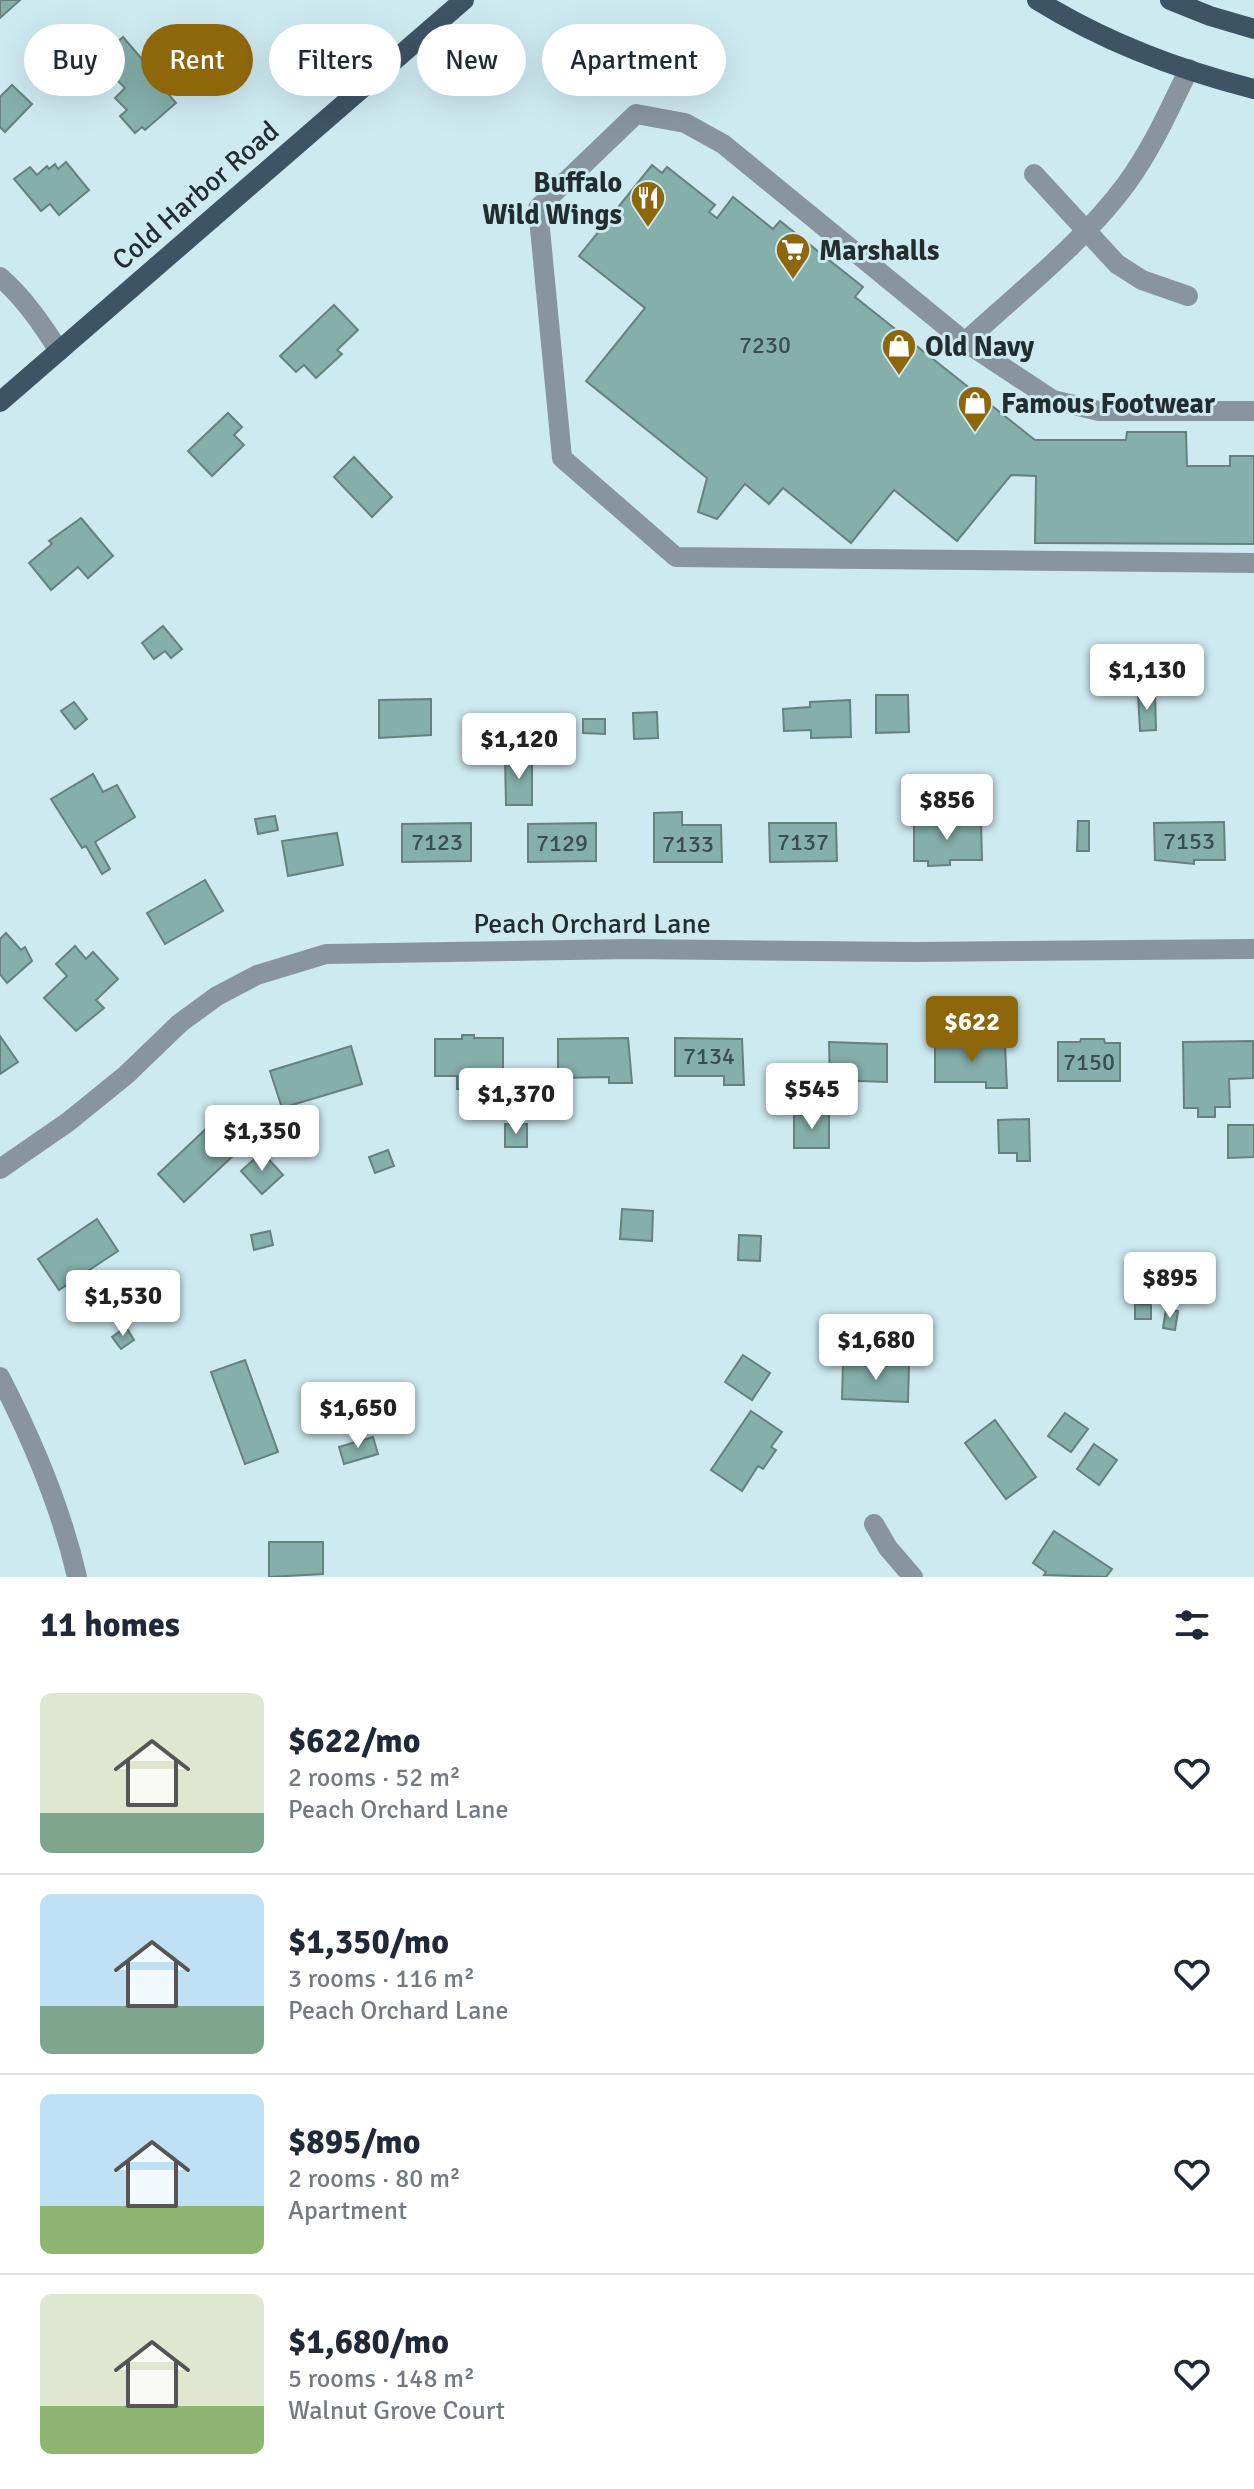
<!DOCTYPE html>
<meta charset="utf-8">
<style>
:root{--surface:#fff;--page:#f2f2f3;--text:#1f2937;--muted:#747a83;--line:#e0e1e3;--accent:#8e670b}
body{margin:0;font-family:Signika,sans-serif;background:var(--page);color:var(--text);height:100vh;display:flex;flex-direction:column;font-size:30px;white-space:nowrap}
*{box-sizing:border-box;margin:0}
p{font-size:26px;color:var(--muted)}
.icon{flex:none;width:44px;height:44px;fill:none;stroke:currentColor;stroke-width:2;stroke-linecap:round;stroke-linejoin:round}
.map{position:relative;height:1577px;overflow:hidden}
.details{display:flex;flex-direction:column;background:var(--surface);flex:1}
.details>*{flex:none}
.guide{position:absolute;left:24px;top:24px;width:800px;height:72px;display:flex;gap:16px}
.price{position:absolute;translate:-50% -68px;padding:0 18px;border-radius:8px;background:#fff;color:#222;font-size:26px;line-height:52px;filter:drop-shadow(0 2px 4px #0008)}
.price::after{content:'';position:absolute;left:50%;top:48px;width:24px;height:18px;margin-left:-12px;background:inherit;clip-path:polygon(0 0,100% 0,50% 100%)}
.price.selected{background:var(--accent);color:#fff}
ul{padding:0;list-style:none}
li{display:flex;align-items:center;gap:24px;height:200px;padding:0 40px}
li+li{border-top:2px solid var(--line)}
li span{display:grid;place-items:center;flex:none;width:224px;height:160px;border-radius:12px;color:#555}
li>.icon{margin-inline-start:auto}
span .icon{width:96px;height:96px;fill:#fffc;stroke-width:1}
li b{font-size:34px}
h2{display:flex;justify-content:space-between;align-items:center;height:96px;padding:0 40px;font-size:34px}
.pill{padding:0 28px;border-radius:36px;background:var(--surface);box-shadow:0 8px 32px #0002;font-size:28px;line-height:72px}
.pill.selected{background:var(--accent);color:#fff}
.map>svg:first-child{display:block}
.building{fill:#84afaa;stroke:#67817e;stroke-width:2}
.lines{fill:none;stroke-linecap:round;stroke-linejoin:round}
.minor{stroke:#88959f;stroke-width:20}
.major{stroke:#3d5465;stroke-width:20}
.labels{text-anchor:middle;stroke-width:6;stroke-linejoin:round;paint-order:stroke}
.number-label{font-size:24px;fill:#3a4e4e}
.poi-label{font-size:28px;font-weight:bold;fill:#222d30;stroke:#ceeaf1;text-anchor:start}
.street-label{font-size:28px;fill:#222d30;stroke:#ceeaf1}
</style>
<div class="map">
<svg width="1254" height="1577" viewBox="0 0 1254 1577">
<rect width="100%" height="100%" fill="#ceeaf1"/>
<g class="building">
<polygon points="0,0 20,0 0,18"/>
<polygon points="123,37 141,58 148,52 172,79 163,88 176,103 145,130 142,127 135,133 120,116 127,110 115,98 125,88 97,60"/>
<polygon points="12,85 32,104 5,132 0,127 0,97"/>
<polygon points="66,162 89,190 59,215 50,204 41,211 14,179 30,167 37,175 47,166 49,169 55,164 58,169"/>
<polygon points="652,165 662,173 667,167 715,205 709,212 717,218 733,197 773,229 780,221 863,287 855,297 1035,440 1126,440 1127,432 1186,432 1187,466 1230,466 1230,456 1254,456 1254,544 1035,543 1036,476 1011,475 957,541 894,490 851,543 783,488 769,504 745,484 717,519 698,512 707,478 586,381 645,308 579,256"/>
<polygon points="334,305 358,330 337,350 342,354 316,378 304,365 296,372 280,356"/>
<polygon points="228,413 242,427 234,435 244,445 212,476 188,451"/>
<polygon points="354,457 392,497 372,517 334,477"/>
<polygon points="81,518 113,556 88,578 78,567 51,590 29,563 52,544 49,541"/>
<polygon points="163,626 182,649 171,658 165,651 154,659 142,643"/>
<polygon points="1155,693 1156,730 1140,731 1138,694"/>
<polygon points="876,695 908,695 909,732 876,733"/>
<polygon points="431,699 431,735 379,738 379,700"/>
<polygon points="850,700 851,737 811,738 811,730 784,731 783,709 810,707 810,702"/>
<polygon points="74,702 87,719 75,729 61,711"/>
<polygon points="657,712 658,738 634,739 633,713"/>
<polygon points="583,719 605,719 605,734 583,733"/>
<polygon points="505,758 532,758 532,805 506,805"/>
<polygon points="93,774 103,792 117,785 135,817 95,842 110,869 102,874 86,846 82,848 51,799"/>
<polygon points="682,812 682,825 721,825 722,862 654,862 654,813"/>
<polygon points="275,816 278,830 258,834 255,819"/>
<polygon points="1078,821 1089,821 1089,851 1077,851"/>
<polygon points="981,822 982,860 950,860 950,865 928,866 928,861 914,861 914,823"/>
<polygon points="1224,822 1225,860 1194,860 1194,864 1155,860 1154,823"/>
<polygon points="471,823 471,861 402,862 402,824"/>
<polygon points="596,823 596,861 528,862 528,824"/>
<polygon points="769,823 836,823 837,861 770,862"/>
<polygon points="337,833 343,865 288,876 282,841"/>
<polygon points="205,880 223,911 165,944 147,913"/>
<polygon points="6,933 21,950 25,947 32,961 7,983 0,974 0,939"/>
<polygon points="75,946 86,959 93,952 118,979 96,1000 104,1008 76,1031 44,998 67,976 56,964"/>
<polygon points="462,1035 474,1035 474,1038 503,1038 503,1077 479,1077 479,1089 457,1089 457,1076 435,1076 435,1039 462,1039"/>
<polygon points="0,1036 18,1062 0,1074"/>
<polygon points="628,1038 632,1083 609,1083 609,1077 558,1078 558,1039"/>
<polygon points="675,1038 742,1039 744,1085 724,1085 724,1076 675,1076"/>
<polygon points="1081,1039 1104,1039 1105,1043 1120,1043 1120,1081 1058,1081 1058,1042 1080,1042"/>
<polygon points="1253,1041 1253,1078 1229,1079 1230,1107 1215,1107 1215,1117 1198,1117 1198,1108 1184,1108 1183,1042"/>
<polygon points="829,1042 887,1044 887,1082 830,1080"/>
<polygon points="935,1044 1005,1044 1007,1088 986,1088 986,1082 935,1082"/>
<polygon points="351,1046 362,1084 282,1108 270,1071"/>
<polygon points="829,1114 829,1148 794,1148 794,1115"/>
<polygon points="1029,1119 1030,1161 1017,1161 1017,1153 999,1153 998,1120"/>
<rect x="505" y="1124" width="22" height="23"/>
<polygon points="1228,1125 1254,1125 1254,1157 1228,1158"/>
<polygon points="208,1127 235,1154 184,1202 158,1174"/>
<polygon points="388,1150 394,1166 375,1173 369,1157"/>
<polygon points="262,1152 283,1175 262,1194 241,1171"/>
<polygon points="622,1209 653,1211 652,1241 620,1239"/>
<polygon points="97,1219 118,1251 59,1290 38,1259"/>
<polygon points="270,1231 273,1245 254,1250 251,1235"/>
<polygon points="739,1235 761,1236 760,1261 738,1260"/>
<polygon points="1135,1304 1151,1305 1151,1319 1135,1319"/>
<polygon points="1166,1309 1178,1311 1175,1330 1163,1328"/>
<polygon points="126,1327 134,1340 121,1349 112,1337"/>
<polygon points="743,1355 770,1373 752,1400 725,1382"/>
<polygon points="245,1360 278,1452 245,1464 211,1372"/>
<polygon points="843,1363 909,1365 908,1402 842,1399"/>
<polygon points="751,1411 782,1432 771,1447 776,1450 763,1469 758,1466 742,1491 711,1470"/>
<polygon points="1065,1413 1088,1429 1071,1452 1048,1436"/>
<polygon points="995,1420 1036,1477 1006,1499 965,1443"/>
<polygon points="373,1437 378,1454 344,1464 339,1447"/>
<polygon points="1094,1444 1117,1460 1099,1485 1077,1469"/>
<polygon points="1054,1531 1112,1569 1106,1577 1044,1575 1046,1572 1033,1563"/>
<polygon points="269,1542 323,1542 323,1574 269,1577"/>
</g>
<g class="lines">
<g class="minor">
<polyline points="1034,174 1117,264 1142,280 1188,296"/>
<path d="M 0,277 C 24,298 42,324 59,351"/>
<path d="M 965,342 C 1020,291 1083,243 1127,183 C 1153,147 1170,108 1189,69"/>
<polyline points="1254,411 1099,411 1053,400 965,342 723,144 685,123 636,114 538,208 562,458 676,557 1254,563"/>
<polyline points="0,1169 68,1122 126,1075 180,1023 217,996 257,975 326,954 631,949 915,952 1254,949"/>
<path d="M 0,1377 C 33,1441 61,1507 77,1577"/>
<polyline points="874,1524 888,1548 913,1577"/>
</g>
<g class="major">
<path d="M 1037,0 C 1103,41 1179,70 1254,89"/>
<polyline points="1170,0 1210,16 1254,29"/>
<polyline points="0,402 464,0"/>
</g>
</g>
<defs>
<symbol id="restaurant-pin" viewBox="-11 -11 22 30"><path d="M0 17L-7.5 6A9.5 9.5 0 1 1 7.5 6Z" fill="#8e670b" stroke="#ceeaf1"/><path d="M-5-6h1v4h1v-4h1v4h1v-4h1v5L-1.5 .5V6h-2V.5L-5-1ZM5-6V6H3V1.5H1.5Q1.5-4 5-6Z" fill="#fff"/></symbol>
<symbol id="supermarket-pin" viewBox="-11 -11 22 30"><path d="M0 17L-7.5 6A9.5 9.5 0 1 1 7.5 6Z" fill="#8e670b" stroke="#ceeaf1"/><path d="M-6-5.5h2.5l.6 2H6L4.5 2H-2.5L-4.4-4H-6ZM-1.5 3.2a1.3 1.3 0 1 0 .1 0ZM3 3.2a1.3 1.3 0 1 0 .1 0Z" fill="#fff"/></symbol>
<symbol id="shop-pin" viewBox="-11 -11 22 30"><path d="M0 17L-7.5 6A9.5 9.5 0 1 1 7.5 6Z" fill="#8e670b" stroke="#ceeaf1"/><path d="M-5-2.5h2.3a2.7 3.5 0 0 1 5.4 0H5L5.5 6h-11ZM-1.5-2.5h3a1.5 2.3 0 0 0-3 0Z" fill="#fff"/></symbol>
</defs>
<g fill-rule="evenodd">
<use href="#restaurant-pin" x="628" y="178" width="40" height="54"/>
<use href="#supermarket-pin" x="773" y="230" width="40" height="54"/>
<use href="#shop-pin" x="879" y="326" width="40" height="54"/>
<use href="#shop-pin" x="955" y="383" width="40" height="54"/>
</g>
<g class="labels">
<g class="number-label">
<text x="765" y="353">7230</text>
<text x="1189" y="849">7153</text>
<text x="437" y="850">7123</text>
<text x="803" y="850">7137</text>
<text x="562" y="851">7129</text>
<text x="688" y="852">7133</text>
<text x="709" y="1064">7134</text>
<text x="1089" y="1070">7150</text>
</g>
<g class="poi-label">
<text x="622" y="192" text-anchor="end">Buffalo<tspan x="622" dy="32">Wild Wings</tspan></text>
<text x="819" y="260">Marshalls</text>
<text x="925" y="356">Old Navy</text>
<text x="1001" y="413">Famous Footwear</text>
</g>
<g class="street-label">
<text transform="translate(195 195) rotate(-41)" y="10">Cold Harbor Road</text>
<text x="592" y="933">Peach Orchard Lane</text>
</g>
</g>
</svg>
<b class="price" style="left:1147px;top:712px">$1,130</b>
<b class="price" style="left:519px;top:781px">$1,120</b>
<b class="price" style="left:947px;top:842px">$856</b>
<b class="price selected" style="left:972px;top:1064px">$622</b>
<b class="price" style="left:812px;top:1131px">$545</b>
<b class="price" style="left:516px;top:1136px">$1,370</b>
<b class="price" style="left:262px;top:1173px">$1,350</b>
<b class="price" style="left:1170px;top:1320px">$895</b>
<b class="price" style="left:123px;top:1338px">$1,530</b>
<b class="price" style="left:876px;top:1382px">$1,680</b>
<b class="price" style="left:358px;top:1450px">$1,650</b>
<div class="guide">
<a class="pill">Buy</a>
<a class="pill selected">Rent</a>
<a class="pill">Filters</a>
<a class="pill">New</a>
<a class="pill">Apartment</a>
</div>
</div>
<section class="details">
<h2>11 homes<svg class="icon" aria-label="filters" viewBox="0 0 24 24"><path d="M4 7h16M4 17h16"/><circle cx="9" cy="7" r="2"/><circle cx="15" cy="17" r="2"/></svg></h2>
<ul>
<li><span style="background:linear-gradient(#dfe7d0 75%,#7fa58c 0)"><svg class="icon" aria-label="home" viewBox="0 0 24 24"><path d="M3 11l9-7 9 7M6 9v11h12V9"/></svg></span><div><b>$622/mo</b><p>2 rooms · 52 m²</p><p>Peach Orchard Lane</p></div><svg class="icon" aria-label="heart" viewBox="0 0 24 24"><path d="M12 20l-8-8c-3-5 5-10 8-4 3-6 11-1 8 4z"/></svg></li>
<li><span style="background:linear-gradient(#bfe0f5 70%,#7fa58c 0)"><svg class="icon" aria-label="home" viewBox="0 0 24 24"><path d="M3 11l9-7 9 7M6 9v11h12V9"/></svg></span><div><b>$1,350/mo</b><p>3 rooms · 116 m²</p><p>Peach Orchard Lane</p></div><svg class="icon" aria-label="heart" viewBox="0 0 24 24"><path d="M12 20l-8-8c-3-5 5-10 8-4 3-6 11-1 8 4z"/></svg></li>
<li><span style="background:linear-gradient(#bfe0f5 70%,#8fb573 0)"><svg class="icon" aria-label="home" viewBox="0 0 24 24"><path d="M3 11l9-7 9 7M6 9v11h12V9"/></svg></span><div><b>$895/mo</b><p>2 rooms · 80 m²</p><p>Apartment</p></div><svg class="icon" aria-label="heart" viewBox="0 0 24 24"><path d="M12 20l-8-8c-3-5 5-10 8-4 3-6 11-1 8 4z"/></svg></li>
<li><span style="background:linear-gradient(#dfe7d0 70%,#8fb573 0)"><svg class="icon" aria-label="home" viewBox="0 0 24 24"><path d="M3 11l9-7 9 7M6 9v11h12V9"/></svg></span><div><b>$1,680/mo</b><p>5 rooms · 148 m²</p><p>Walnut Grove Court</p></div><svg class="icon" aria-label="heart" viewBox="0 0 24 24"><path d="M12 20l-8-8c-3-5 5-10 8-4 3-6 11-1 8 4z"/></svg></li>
</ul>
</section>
